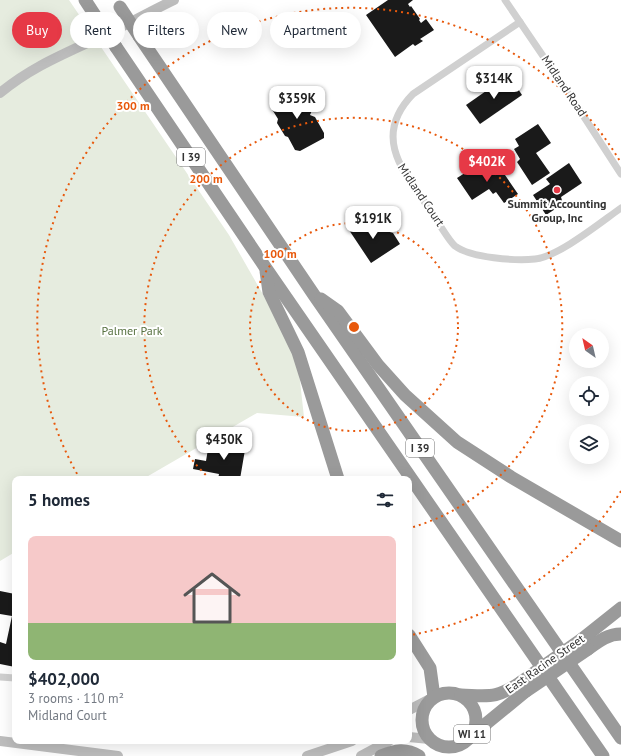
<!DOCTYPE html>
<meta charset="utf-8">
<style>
:root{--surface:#fff;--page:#f2f2f3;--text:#1f2937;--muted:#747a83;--line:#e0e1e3;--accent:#e63946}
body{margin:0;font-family:"PT Sans",sans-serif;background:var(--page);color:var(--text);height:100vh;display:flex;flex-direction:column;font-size:15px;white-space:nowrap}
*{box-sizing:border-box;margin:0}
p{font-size:13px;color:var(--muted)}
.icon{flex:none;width:22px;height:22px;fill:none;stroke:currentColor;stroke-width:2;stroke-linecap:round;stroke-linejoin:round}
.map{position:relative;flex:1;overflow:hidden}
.drawer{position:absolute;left:12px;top:476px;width:400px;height:268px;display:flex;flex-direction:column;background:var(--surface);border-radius:8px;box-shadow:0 4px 16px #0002}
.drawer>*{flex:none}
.banner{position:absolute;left:12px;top:12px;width:400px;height:36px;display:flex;gap:8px}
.needle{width:26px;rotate:326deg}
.tools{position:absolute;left:569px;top:328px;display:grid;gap:8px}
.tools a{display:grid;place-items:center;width:40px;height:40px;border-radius:50%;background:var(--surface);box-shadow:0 4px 16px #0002;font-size:20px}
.price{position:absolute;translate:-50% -34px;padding:0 9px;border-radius:8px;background:#fff;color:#222;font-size:13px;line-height:26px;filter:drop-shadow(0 1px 2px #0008)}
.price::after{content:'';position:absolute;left:50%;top:24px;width:12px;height:9px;margin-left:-6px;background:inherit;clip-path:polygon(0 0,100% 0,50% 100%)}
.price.on{background:var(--accent);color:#fff}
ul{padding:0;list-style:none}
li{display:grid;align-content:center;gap:8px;height:212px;padding:0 16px}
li+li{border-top:1px solid var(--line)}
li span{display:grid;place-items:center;height:124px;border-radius:8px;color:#555}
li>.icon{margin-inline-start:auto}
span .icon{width:72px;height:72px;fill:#fffc;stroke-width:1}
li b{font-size:17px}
h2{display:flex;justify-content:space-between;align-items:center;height:48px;padding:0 16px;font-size:17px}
.pill{padding:0 14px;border-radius:18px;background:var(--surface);box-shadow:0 4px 16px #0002;font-size:14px;line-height:36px}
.pill.on{background:var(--accent);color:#fff}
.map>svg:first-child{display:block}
.green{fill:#e6ecdf}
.building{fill:#1a1a1a}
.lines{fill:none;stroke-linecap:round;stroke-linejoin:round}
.street{stroke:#d0d0d0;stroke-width:7}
.secondary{stroke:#bdbdbd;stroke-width:10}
.highway{stroke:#9a9a9a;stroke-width:13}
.highway-bridge{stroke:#9a9a9a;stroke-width:13}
.ring{fill:none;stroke:#e8590c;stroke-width:2;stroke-dasharray:2 4}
.poi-dot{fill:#e63946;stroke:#fff;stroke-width:1.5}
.labels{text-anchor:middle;stroke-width:4;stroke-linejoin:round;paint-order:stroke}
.shield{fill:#fff;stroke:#707070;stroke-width:1}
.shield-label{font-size:11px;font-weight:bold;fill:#333}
.street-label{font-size:12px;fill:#333;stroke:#fff}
.poi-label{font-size:12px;font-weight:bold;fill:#333;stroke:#fff}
.park-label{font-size:12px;fill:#56703f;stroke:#fff}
.centre{fill:#e8590c;stroke:#fff;stroke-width:2}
.ring-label{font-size:12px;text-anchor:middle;font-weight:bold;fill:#e8590c;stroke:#fff;stroke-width:4;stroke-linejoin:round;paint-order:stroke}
</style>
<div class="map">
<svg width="621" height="756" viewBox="0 0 621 756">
<rect width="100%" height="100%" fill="#fff"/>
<polygon class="green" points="0,0 69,0 229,235 297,354 304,417 257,413 143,479 15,479 15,552 0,561"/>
<g class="building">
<polygon points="388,0 413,0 408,4 410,7 411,6 420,19 419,20 421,23 426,19 434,30 420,39 423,41 415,46 413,44 395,57 366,15"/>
<polygon points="509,75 522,95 480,124 466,105"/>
<polygon points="294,88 299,89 309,107 313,108 310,115 315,117 324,133 324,138 300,151 295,150 288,137 285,136 277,123 278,119 270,106 271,102"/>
<polygon points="538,124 551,143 536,153 550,173 532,185 517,162 520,159 514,149 519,146 515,139"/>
<polygon points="496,162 518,194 504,203 496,192 493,194 489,189 472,200 457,178 479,164 483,171"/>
<polygon points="569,163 582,183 561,197 563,204 546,215 533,195 550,184 546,179"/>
<polygon points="356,221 369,225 375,221 380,229 393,233 400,244 371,263 347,227"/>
<polygon points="225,441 246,444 240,479 218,479 219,474 193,469 195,459 206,461 208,449 223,452 222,443 225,443"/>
<polygon points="0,591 15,594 15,667 0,664 0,642 6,644 12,616 0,614"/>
</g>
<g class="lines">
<g class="street">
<polyline points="505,0 575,103 621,174"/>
<path d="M 520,22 L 413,94 C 371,137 404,173 431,211 C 436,219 449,241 455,246 C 471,258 516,261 535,259 C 558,257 601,222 621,208"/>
<polyline points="0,677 15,678"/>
</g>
<g class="secondary">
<path d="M 0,93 C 31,67 64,54 100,37 C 125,26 149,12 174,0"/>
<polyline points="409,710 432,698"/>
<polyline points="409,737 429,739"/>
<polyline points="0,741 118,756"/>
<polyline points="307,756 352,741"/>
<polyline points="361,756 389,741"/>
</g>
<g class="highway">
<polyline points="85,0 100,23"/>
<polyline points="139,36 314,295 621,738"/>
<polyline points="116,47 265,267 603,756"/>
<polyline points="266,271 269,292 298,352 338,479"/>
<polyline points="321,299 338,311 378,365 405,395 457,442 511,477 621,541"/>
<polyline points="409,635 430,668 434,697"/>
<polyline points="582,639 621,608"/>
<path d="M 588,649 C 599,641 608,634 621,634"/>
<circle cx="449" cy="720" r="27"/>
<path d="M 461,695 C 490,696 496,699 521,682"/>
<polyline points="471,736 526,691"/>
<path d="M 381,756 C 395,750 406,748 419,756"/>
</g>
<g class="highway-bridge">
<polyline points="120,7 139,36"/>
<polyline points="100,23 116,47"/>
<polyline points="521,682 582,639"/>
<polyline points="526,691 588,649"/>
</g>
</g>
<g class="ring">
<circle cx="354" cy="327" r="104"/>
<path d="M210 479A209 209 0 1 1 410 528"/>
<path d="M621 491A313 313 0 0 1 411 635M80 479A313 313 0 0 1 621 163"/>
</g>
<circle class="poi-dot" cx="557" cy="190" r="4"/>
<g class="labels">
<g class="shield">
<rect x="177" y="148" width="28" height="18" rx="3"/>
<rect x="406" y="439" width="28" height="18" rx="3"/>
<rect x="454" y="725" width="36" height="18" rx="3"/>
</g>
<g class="shield-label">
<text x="191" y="161">I 39</text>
<text x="420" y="452">I 39</text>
<text x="472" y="738">WI 11</text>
</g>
<g class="street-label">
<text transform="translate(564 86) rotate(56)" y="4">Midland Road</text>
<text transform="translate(421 195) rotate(56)" y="4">Midland Court</text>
<text transform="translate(545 664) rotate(-35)" y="4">East Racine Street</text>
</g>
<g class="poi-label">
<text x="557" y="208">Summit Accounting<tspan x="557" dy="14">Group, Inc</tspan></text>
</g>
<g class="park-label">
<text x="132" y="335">Palmer Park</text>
</g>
</g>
<circle cx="354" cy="327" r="6" class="centre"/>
<g class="ring-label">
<text x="133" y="110">300 m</text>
<text x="206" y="183">200 m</text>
<text x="280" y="258">100 m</text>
</g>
</svg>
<div class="tools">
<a><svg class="needle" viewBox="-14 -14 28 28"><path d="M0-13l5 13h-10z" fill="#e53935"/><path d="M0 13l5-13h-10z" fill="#747a83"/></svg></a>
<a><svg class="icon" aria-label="locate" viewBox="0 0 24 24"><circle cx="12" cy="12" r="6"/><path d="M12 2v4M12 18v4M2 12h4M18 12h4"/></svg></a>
<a><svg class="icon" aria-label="layers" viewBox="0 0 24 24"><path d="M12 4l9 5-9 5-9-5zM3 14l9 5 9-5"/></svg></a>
</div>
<b class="price" style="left:494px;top:100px">$314K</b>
<b class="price" style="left:297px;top:120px">$359K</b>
<b class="price on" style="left:487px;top:183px">$402K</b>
<b class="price" style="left:373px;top:240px">$191K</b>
<b class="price" style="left:224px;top:461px">$450K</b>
<div class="banner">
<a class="pill on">Buy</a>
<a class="pill">Rent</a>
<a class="pill">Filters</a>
<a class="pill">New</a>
<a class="pill">Apartment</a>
</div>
<section class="drawer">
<h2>5 homes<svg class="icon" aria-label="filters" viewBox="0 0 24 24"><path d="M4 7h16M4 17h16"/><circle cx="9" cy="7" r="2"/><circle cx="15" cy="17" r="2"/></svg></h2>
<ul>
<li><span style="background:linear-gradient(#f6c9c9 70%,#8fb573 0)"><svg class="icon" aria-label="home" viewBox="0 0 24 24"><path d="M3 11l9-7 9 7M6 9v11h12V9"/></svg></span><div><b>$402,000</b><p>3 rooms · 110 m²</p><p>Midland Court</p></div></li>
</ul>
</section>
</div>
